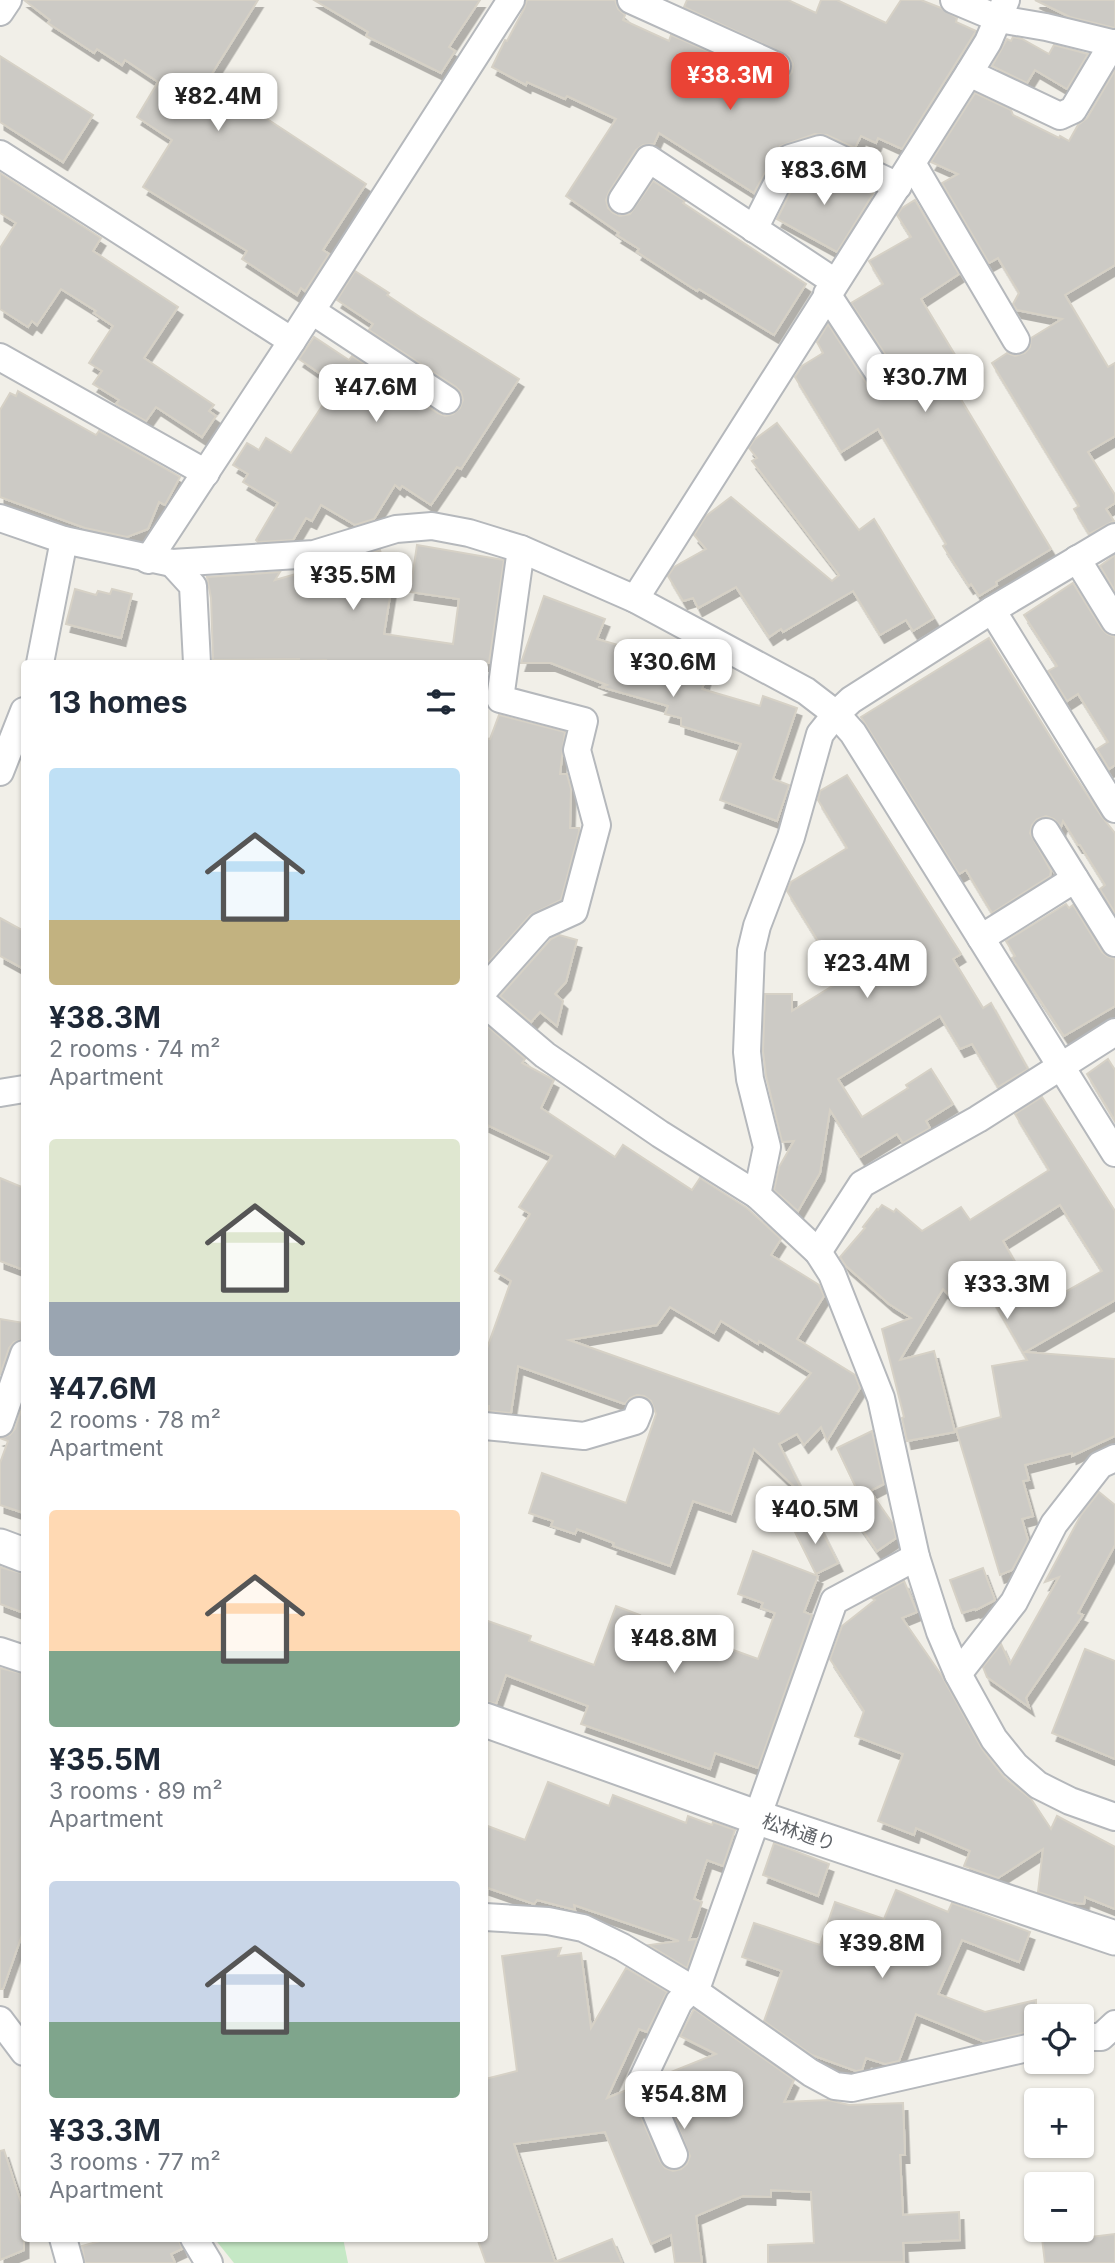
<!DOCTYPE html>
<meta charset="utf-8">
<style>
:root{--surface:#fff;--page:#f6f6f7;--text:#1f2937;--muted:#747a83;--accent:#ea4335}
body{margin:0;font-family:Inter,"Noto Sans JP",sans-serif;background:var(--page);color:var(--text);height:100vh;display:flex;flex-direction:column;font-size:26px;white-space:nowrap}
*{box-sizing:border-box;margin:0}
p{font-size:23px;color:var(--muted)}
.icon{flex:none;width:38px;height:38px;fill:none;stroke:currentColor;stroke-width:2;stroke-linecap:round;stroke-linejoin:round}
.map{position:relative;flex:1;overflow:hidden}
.sheet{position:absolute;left:21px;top:660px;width:467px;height:1582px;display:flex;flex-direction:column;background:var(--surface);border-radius:7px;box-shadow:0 2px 5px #0004}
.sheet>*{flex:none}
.controls{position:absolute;left:1024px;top:2004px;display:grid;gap:14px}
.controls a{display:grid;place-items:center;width:70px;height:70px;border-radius:7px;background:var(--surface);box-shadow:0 2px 5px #0004;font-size:35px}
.price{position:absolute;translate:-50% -60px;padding:0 16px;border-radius:14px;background:#fff;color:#222;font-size:23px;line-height:46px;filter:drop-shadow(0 2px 4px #0008)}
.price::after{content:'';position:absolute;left:50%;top:42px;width:21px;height:16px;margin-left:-10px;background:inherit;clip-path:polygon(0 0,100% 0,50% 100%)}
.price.current{background:var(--accent);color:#fff}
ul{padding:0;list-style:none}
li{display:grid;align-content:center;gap:14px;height:371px;padding:0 28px}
li span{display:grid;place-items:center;height:217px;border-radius:7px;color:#555}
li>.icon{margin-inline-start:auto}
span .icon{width:126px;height:126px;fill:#fffc;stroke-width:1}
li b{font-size:30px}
h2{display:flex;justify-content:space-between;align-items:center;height:84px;padding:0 28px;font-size:30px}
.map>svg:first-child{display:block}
.green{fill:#c5e8c5}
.building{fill:#cccac5;stroke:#d6d1c6;stroke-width:2;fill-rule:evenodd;filter:url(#shadow)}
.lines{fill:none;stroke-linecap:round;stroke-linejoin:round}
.minor-casing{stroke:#b5b8bc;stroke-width:30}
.tertiary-casing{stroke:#b5b8bc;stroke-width:37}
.minor{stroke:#fff;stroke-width:26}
.tertiary{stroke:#fff;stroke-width:33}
.labels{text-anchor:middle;stroke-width:5;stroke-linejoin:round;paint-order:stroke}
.street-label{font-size:19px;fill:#5f6368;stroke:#fff}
</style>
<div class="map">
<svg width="1115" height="2263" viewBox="0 0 1115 2263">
<defs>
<filter id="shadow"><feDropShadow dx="4.5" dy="8" stdDeviation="0" flood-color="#0004"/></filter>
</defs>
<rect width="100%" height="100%" fill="#f1efe8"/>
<polygon class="green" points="214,2238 343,2238 348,2263 234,2263"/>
<g class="building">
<polygon points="24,0 258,0 208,80 366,184 323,250 329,254 305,291 301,288 297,295 242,259 247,251 143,187 172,140 137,117 158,82 125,60 122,65 97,49 94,53 48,23 50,20"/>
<polygon points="314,0 480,0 449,47 455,51 441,73 366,36 368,32"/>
<polygon points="527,0 615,0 618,9 625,15 623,20 669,41 671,35 778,82 787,78 792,72 793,64 789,56 684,7 687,0 788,0 816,13 821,0 837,0 886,23 901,0 921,0 941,8 957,18 956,22 976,31 902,149 878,138 876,143 861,136 855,148 827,135 815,134 780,146 754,193 659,133 654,144 643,145 636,150 609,192 606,200 608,208 613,213 620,216 630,214 653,181 685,201 683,203 806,284 774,335 699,289 697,291 637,252 639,249 617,235 619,233 566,196 616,119 567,96 565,99 527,82 526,85 492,67 505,40 507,41 524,9"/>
<polygon points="1035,0 1115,0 1115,28 1070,17"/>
<polygon points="1013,37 1022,39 1049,54 1054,45 1088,54 1067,89 1035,70 1027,83 992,66 1007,39 1011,41"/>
<polygon points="0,56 93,115 63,162 0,122"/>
<polygon points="1115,70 1115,265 1065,295 1108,367 1115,363 1115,436 1088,452 1115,495 1115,503 1106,509 1114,521 1089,534 1074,509 1079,506 992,363 1007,353 1015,356 1025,353 1030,347 1031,338 1062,319 1017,310 1013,304 1019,293 998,258 989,263 942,183 958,174 931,162 975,93 1011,110 1013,115 1059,138 1060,136 1069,141 1078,125 1087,118"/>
<polygon points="819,166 873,194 837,252 777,219 801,171"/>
<polygon points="0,173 101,238 93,251 178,307 144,358 214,405 209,411 216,416 202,437 156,407 146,421 116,404 119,400 93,384 102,371 89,363 113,326 94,313 96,311 61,289 37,325 32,321 28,327 0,309 0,248 16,223 0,213"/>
<polygon points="915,200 959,274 921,299 966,373 951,383 1051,549 996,582 997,585 979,596 971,584 969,586 943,546 946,544 878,429 841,452 795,377 802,366 823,353 817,342 828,324 869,387 876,392 882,394 890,391 896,386 898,378 895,369 851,303 883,284 869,261 911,237 897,215 902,208"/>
<polygon points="355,271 389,293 387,295 420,317 519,379 461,469 457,467 431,505 402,486 400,489 395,485 374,519 355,525 321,505 312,521 306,518 293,540 258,542 256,540 278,503 243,482 248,474 233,465 247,443 259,450 266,438 291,453 334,388 335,384 299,359 314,337 349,360 352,356 438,413 445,416 453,414 460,408 463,400 461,392 456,387 369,330 373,324 337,300"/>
<polygon points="18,391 96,435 99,431 180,477 165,505 159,502 148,529 127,537 85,528 0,497 0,410 10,393 16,396"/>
<polygon points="777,423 859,530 874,519 934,618 913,631 906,620 880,635 853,591 783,632 781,629 769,637 736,587 698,608 693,598 683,601 668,576 674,567 706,549 694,535 706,516 731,497 832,581 839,575 752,461 757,458 749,448 754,440"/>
<polygon points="417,545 504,560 489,663 327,663 326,660 299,661 299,659 213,660 211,598 207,577 280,572 275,580 380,550 391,590 384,634 453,644 459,599 410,592"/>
<polygon points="1115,555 1115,591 1100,566"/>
<polygon points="1073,583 1102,629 1107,634 1115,637 1115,765 1109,769 1097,749 1108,742 1078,694 1067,701 1048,671 1057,666 1024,615"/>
<polygon points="75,589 96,595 98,591 110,594 112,589 132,594 121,638 66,624"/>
<polygon points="544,596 605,619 597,639 708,671 702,689 760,706 763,696 797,708 773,779 789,785 777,821 720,800 741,744 681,726 681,718 665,714 668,706 601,687 607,685 551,663 521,663"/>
<polygon points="989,638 1069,767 1102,817 1115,833 1115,913 1100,889 1105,885 1080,845 1078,845 1063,821 1061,827 1054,819 1046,816 1037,819 1032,825 1030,833 1051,871 1050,876 992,913 966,870 959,874 861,717"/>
<polygon points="499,715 565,732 560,774 567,774 571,789 570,828 579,828 579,832 561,900 530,915 485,966 485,738 490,739"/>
<polygon points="847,775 961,954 953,959 983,1008 991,1003 1028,1069 998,1087 972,1044 960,1049 940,1016 838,1079 862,1117 908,1088 906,1085 931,1069 953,1104 926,1121 930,1128 903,1143 897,1134 860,1157 830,1110 820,1173 798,1211 774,1190 779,1167 794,1141 782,1142 766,1076 763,1051 765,994 792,994 792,1011 842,980 787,891 791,882 847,848 818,800 820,791"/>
<polygon points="1066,904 1069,908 1073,905 1102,952 1107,956 1115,959 1115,1006 1064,1036 1012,958 1015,956 1006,941"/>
<polygon points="0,918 24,931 24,969 0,956"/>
<polygon points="559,935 577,940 566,982 555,994 563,1001 557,1026 540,1012 531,1022 500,996 551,939"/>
<path d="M 485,1024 L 525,1059 L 522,1063 L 554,1080 L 541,1108 L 615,1157 L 623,1145 L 692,1190 L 700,1178 L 747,1208 L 781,1239 L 771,1255 L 819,1285 L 824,1296 L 797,1339 L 855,1375 L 860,1388 L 827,1441 L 821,1427 L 804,1445 L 797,1434 L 779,1444 L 803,1492 L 801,1493 L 754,1449 L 731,1514 L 693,1501 L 670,1566 L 613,1546 L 614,1543 L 577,1529 L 575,1534 L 551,1526 L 553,1521 L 529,1513 L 542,1473 L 626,1503 L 656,1414 L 651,1401 L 644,1396 L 637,1395 L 630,1398 L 625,1404 L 518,1366 L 511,1413 L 489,1411 L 489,1406 L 485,1406 L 485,1354 L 511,1281 L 495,1271 L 530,1214 L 519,1207 L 552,1156 L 485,1124 ZM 670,1307 L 714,1333 L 721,1321 L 758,1344 L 759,1341 L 811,1373 L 779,1414 L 569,1340 L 657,1325 Z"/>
<polygon points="1108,1059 1115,1070 1115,1121 1087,1074"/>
<path d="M 1042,1097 L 1115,1211 L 1115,1300 L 1025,1352 L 1115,1359 L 1115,1436 L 1072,1456 L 1072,1453 L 1025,1465 L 1029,1480 L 1023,1481 L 1033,1516 L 1022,1519 L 1028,1540 L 1012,1570 L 1000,1575 L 956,1429 L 1001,1417 L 992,1366 L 1027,1360 L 973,1266 L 948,1294 L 943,1289 L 900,1360 L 934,1351 L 955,1432 L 907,1441 L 902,1418 L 904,1417 L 882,1329 L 911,1318 L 889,1304 L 846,1266 L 840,1257 L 865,1228 L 863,1227 L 877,1209 L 878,1210 L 882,1205 L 894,1212 L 896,1209 L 922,1231 L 961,1207 L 970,1220 L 1049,1170 L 1015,1114 ZM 1060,1205 L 1102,1271 L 1063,1293 L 1059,1285 L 1036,1298 L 1003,1241 Z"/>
<polygon points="0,1178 24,1188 24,1270 0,1261"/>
<polygon points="0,1319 24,1323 24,1339 14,1342 9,1348 0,1375"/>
<polygon points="24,1401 24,1513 0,1505 0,1463 8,1441 0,1438 10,1435 15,1429"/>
<polygon points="872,1431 884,1484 870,1491 893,1524 896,1538 877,1551 843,1502 858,1492 837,1448"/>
<polygon points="1099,1492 1115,1505 1115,1545 1078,1613 1083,1615 1026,1698 1029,1707 987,1677 983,1667 1001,1644 1010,1664 1059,1577 1045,1582 1081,1515"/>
<polygon points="815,1517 838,1563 816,1574 793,1528"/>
<polygon points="753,1551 818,1576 804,1612 812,1615 758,1768 715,1753 710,1769 581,1724 588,1706 506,1675 496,1704 485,1701 485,1620 531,1636 529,1641 594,1665 616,1606 640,1615 637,1622 679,1636 681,1631 758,1659 775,1613 761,1608 763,1603 738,1594"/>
<polygon points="0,1567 24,1574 24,1613 0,1604"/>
<polygon points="983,1568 995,1600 976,1610 975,1609 962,1613 950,1580"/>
<polygon points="904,1581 917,1612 902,1618 942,1676 982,1749 1004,1777 1031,1799 1051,1829 1057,1816 1115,1847 1115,1909 1085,1897 1084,1904 1068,1902 1038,1892 1043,1849 998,1878 964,1866 970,1851 916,1828 914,1835 878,1821 903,1754 855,1736 864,1711 830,1659 842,1626 875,1600 872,1598"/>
<polygon points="1085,1649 1115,1661 1115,1759 1052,1733"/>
<polygon points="0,1668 24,1674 24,1929 3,1989 0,1989"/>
<polygon points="548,1782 609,1806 613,1795 686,1823 688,1816 712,1825 713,1822 735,1830 723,1866 707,1860 694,1899 702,1902 689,1940 697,1939 687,1968 649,1945 679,1941 574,1905 575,1910 537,1900 534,1904 485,1887 485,1825 525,1840"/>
<polygon points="774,1843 829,1864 818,1896 763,1875"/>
<polygon points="896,1890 948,1912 952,1903 1030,1932 1019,1962 962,1940 938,1994 985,2012 1036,2000 1036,2030 985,2042 916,2014 899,2061 885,2064 866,2058 862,2070 856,2071 812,2055 764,2021 782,1971 742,1957 754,1923 820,1945 835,1902 884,1919"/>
<polygon points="561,1948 558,1956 581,1953 591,2028 626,1968 667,1992 647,2032 639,2029 607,2098 629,2089 660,2161 665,2168 673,2171 681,2169 687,2164 690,2156 659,2080 661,2076 716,2054 680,2036 694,2009 794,2080 784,2102 828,2100 849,2105 903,2103 905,2155 900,2155 903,2215 959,2212 960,2240 903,2243 904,2262 768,2263 768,2245 814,2243 811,2192 771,2190 771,2197 743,2196 696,2216 702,2263 675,2263 671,2235 651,2244 605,2132 514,2144 555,2262 612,2239 622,2263 486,2263 477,2238 485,2238 485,2079 517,2071 502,1956"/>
<polygon points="4,2150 24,2212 24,2250 0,2260 0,2151"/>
<polygon points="1041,2230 1064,2230 1066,2240 1115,2234 1115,2263 1045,2263"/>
<polygon points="111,2238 178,2238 182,2249 171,2254 175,2263 85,2263 82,2246"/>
</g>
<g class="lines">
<defs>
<g id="minor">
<polyline points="631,0 777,66"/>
<polyline points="954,0 999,19 1046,27 1115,44"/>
<polyline points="0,12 8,0"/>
<polyline points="969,73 1060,116 1073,110 1113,43"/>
<polyline points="0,154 292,341"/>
<polyline points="912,163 1016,340"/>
<polyline points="622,200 649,159 835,282"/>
<polyline points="754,229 790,158 820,149 898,186"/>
<polyline points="827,294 882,378"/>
<polyline points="312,311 447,400"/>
<polyline points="0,357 206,473"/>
<polyline points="0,518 64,540 172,563 314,554 396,529 432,526 469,533 521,549 635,599 806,691 836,714 853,733 1115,1153"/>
<polyline points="1077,559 1115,621"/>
<polyline points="148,560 292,341 511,0"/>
<polyline points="172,563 193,586 197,663"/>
<polyline points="635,599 969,73 988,42 1006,0"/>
<polyline points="992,610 1115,809"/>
<polyline points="40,663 64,540"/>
<polyline points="0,772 24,711"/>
<polyline points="1046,832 1115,943"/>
<polyline points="981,938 1075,879"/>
<polyline points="485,989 541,926 574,911 597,825 577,750 584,721 500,699 521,549"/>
<polyline points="485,1004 545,1055 660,1134 757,1195 818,1252 832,1274 881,1398 916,1557 940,1632 958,1674 994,1739 1015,1765 1038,1785 1070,1801 1115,1817"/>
<polyline points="0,1093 24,1089"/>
<polyline points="757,1195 767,1147 750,1079 747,1052 751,951 757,926 791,837 820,734 836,714 851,700 992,610 1115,537"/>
<polyline points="818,1252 862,1184 978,1119 1115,1032"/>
<polyline points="0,1423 24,1354"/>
<polyline points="485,1426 584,1436 635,1421 639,1411"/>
<polyline points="0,1651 24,1659"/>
<polyline points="958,1674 1014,1602 1054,1524 1100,1465 1115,1458"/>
<polyline points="485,1917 548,1921 583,1928 622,1947 692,1989 811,2073 835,2086 852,2088 1036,2046"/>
<polyline points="0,2020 24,2052"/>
<polyline points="1082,2037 1101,2037 1115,2024"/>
<polyline points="674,2155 642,2080 679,2002 699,1981 834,1601 916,1557"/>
<polyline points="63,2238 70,2263"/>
<polyline points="194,2238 209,2263"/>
</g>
<g id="tertiary">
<polyline points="0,1546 24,1555"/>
<polyline points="485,1720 756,1817 1115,1938"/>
</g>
</defs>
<use href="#minor" class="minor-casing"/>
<use href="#tertiary" class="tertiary-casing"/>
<use href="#minor" class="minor"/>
<use href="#tertiary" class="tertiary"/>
</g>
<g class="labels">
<g class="street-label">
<text transform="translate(799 1832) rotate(19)" y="7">松林通り</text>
</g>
</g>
</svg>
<div class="controls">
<a><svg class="icon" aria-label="locate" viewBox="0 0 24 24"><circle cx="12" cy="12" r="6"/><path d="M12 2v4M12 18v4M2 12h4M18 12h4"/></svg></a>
<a>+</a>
<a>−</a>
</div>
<b class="price current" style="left:730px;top:112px">¥38.3M</b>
<b class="price" style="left:218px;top:133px">¥82.4M</b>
<b class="price" style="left:824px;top:207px">¥83.6M</b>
<b class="price" style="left:925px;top:414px">¥30.7M</b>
<b class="price" style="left:376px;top:424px">¥47.6M</b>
<b class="price" style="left:353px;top:612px">¥35.5M</b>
<b class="price" style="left:673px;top:699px">¥30.6M</b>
<b class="price" style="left:867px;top:1000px">¥23.4M</b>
<b class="price" style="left:1007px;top:1321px">¥33.3M</b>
<b class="price" style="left:815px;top:1546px">¥40.5M</b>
<b class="price" style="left:674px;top:1675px">¥48.8M</b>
<b class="price" style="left:882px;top:1980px">¥39.8M</b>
<b class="price" style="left:684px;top:2131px">¥54.8M</b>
<section class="sheet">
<h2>13 homes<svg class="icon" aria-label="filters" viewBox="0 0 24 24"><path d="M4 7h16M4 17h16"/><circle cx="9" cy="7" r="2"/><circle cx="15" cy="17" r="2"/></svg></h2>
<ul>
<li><span style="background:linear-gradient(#bfe0f5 70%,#c2b280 0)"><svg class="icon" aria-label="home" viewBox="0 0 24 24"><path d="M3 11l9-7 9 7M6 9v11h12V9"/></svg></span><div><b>¥38.3M</b><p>2 rooms · 74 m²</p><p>Apartment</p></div></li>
<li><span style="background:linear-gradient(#dfe7d0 75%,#9aa5b1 0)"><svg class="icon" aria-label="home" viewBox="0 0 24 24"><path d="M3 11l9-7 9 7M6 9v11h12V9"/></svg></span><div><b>¥47.6M</b><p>2 rooms · 78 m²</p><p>Apartment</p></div></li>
<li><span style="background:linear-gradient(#ffd9b3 65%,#7fa58c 0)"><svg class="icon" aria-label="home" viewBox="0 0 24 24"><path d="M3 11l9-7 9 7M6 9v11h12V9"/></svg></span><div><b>¥35.5M</b><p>3 rooms · 89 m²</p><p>Apartment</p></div></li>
<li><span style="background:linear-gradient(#c9d6e8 65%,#7fa58c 0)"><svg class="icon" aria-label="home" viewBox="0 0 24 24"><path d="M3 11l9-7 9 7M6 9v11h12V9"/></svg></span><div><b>¥33.3M</b><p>3 rooms · 77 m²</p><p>Apartment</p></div></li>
</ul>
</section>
</div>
